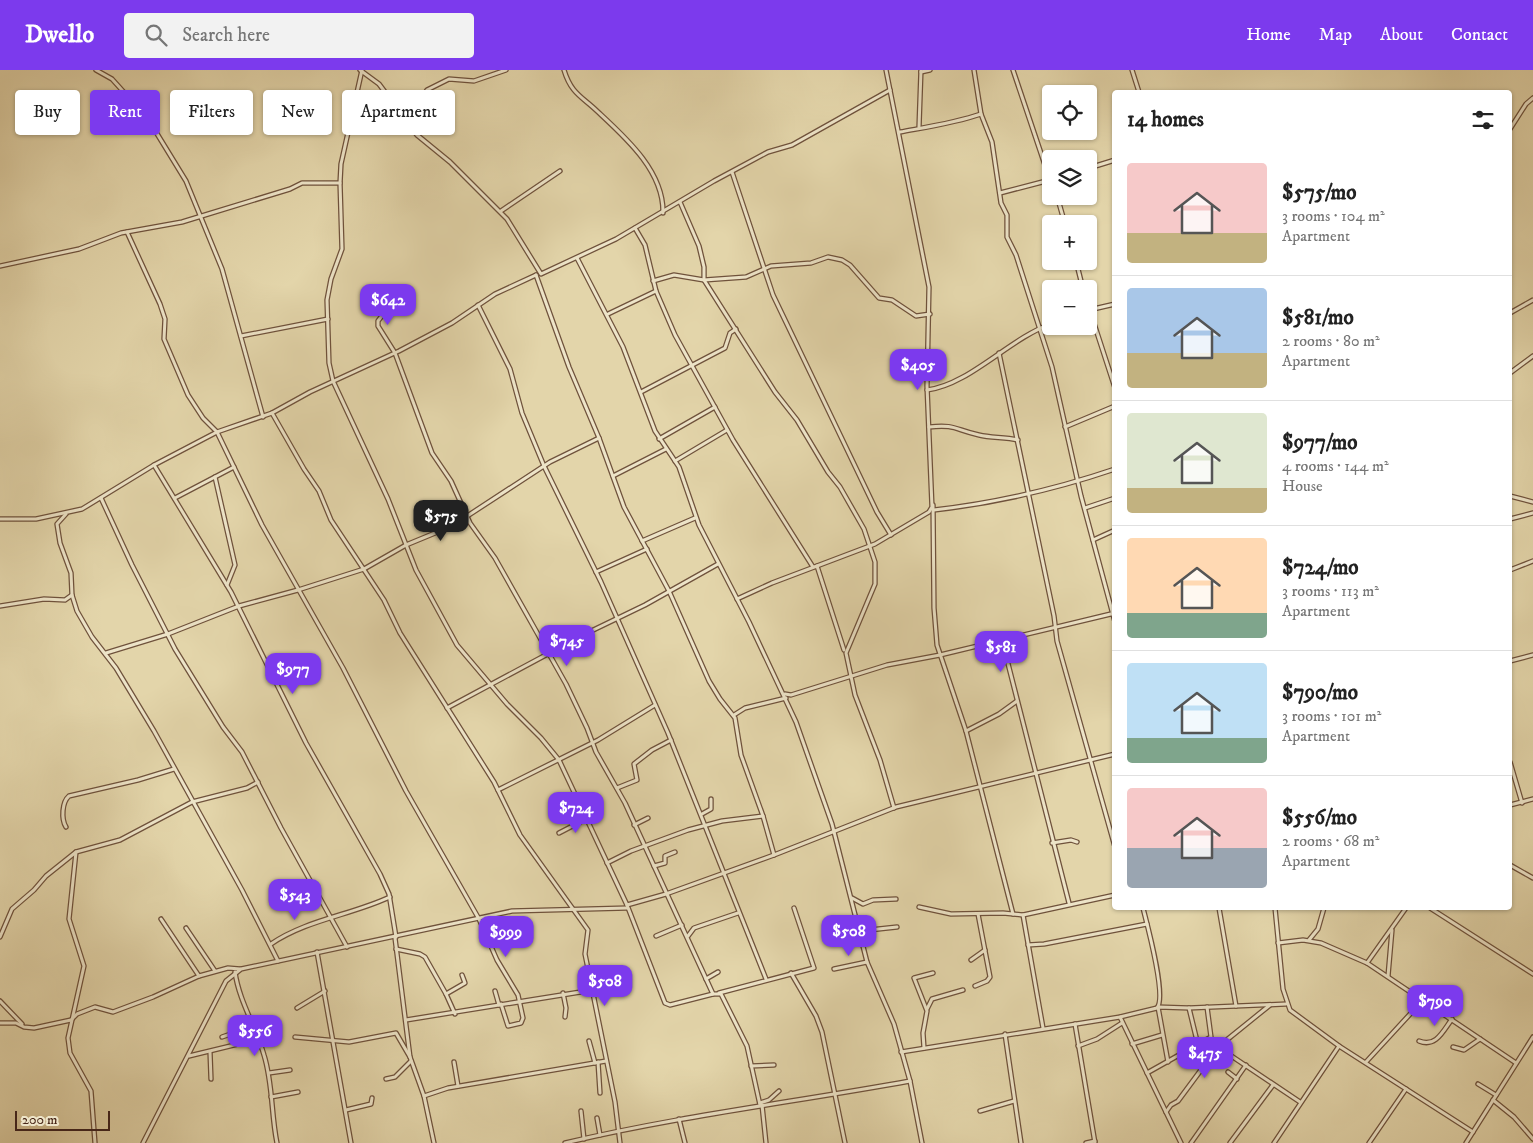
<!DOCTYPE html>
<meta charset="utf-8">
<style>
:root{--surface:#fff;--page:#f2f2f2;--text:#222;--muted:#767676;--line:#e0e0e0;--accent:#7c3aed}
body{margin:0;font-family:"IM FELL DW Pica",serif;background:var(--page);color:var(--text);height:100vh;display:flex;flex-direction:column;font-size:19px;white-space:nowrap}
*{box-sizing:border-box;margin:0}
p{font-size:16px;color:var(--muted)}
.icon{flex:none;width:28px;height:28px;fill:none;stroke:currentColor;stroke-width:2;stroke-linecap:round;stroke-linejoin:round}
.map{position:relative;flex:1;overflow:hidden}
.panel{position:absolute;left:1112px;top:20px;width:400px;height:820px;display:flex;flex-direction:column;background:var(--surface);border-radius:5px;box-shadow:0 1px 4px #0004}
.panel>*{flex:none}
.hud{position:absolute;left:15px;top:20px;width:475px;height:45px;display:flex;gap:10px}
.buttons{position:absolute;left:1042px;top:15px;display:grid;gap:10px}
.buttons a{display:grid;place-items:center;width:55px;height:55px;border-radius:5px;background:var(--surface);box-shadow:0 1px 4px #0004;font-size:25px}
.scale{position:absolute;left:15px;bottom:12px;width:95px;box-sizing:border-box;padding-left:5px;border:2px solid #482718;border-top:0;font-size:14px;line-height:18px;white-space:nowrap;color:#482718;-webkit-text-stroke:4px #ede4c8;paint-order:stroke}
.price{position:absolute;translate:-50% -42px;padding:0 11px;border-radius:10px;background:var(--accent);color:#fff;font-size:16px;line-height:32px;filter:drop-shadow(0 1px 2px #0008)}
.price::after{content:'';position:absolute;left:50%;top:30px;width:15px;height:11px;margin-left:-8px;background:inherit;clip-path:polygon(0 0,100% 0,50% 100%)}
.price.on{background:#222;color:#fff}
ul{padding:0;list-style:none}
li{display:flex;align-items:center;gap:15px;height:125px;padding:0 15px}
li+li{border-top:1px solid var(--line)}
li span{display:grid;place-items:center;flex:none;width:140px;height:100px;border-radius:5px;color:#555}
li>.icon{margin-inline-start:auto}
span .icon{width:60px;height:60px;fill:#fffc;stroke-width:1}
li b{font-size:21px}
h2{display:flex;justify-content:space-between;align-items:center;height:60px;padding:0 15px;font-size:21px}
.chip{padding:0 18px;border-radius:5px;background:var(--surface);box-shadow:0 1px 4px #0004;font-size:18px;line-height:45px}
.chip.on{background:var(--accent);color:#fff}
header{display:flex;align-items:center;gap:30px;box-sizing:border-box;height:70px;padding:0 25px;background:var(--accent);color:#fff}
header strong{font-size:24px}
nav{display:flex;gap:28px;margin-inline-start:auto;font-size:18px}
.search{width:350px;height:45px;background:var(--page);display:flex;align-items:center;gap:12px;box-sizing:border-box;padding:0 18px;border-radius:5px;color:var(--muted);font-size:19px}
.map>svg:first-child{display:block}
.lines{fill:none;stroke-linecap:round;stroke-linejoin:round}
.minor-casing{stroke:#6f523c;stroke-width:5.5}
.minor{stroke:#ede4c8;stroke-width:3}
</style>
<header>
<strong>Dwello</strong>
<div class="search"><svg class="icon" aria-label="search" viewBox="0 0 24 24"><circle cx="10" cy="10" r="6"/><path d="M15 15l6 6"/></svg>Search here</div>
<nav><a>Home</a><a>Map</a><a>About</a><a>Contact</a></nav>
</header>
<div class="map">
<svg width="1533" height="1073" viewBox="0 0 1533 1073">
<rect width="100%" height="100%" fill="#e3d5aa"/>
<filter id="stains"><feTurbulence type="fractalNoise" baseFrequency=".004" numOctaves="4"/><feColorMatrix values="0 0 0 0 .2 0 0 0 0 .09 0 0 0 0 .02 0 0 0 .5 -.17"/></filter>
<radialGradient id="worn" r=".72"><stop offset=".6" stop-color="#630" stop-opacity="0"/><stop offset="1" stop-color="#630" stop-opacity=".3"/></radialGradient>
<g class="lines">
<defs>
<g id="minor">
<polyline points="96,0 112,9 148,49 186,111 222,199 263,347"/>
<polyline points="360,0 379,14 417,65 450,92 507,149 541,204 616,169 714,111 768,82 792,75 890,20"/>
<polyline points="362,0 341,94 340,113 342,179 331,209 327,230 329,293 333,311 388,429 416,500 457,575 507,634 541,668 559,690 627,835 665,933 670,935 713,924 721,924 747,976 760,1035"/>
<path d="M 564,0 C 571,23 581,26 597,41 C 625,67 664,101 663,143"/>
<polyline points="974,0 981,44 992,72 1001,133 1007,145 1007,167 1016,185 1052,297 1081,426 1115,552"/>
<polyline points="1013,0 1051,113"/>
<polyline points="1132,0 1139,22"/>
<polyline points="921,2 930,0"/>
<polyline points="408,55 416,47 419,33 427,20 449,9 474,11 506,0"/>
<polyline points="919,57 921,0"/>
<polyline points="1510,59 1526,34 1533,28"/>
<path d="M 900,62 C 927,57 955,53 981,44"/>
<polyline points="1089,98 1115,90"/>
<polyline points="732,102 773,225 877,442 891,465"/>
<polyline points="1000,123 1050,110"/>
<polyline points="1057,126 1065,154"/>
<polyline points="680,132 699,176 704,197 704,210 775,322 797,350 828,402 840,417 864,459 875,492 875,514 846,583 855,625 880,690 894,738"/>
<polyline points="501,141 560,101"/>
<polyline points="635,158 645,175 656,221 675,265 733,370 813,497"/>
<polyline points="127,162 160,234 165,249 164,269 188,325 203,348 217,362 262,455 343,598 406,721 479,849 497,890 518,925 523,948 521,953 508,956 501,934"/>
<polyline points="577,188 623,277 655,361 679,397 699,455 749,552 796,652 832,754 867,892 894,954 910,1011 922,1073"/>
<polyline points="1076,191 1083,219"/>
<polyline points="0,196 79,179 121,163 182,152 290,119 302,113 340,113"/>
<polyline points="536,205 569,297 599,368 624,437 669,521 709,611 720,629 735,648 741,685 763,746 722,751 688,760 631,781 607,793"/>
<polyline points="653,211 674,205 704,210 746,207 771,196 811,193 828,187 842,190 850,195 879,228 892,230 916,246 930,244"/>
<polyline points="394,230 378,251 378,256 395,283 432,383 451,411 470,453 495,488 566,614 587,658 596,682 625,733 713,924"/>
<polyline points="478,235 510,299 522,343 544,396 601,512 668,663 766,909"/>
<polyline points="1089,238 1115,318"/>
<polyline points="1089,240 1115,234"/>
<polyline points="1510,243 1533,230"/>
<polyline points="608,244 656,221"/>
<polyline points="241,266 328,249"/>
<polyline points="999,283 1054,546 1057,571 1115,777"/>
<polyline points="1510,303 1533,286"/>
<path d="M 927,320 C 969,315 1010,268 1051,254"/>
<polyline points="641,322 725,278 730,263 736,259"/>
<polyline points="272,343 304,399 319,421 331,450 384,530 400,563 494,712 520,765 588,860 585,884 615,1032 620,1073"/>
<path d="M 929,357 C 956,354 955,360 979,365 C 991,368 1004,367 1018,370"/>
<polyline points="1065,357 1115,336"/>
<polyline points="659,369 715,337"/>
<polyline points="675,391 727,360"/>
<polyline points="154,395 231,522 306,673 380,804 389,824 396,867"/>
<polyline points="613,406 666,379"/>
<polyline points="215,407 235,495 227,515"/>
<polyline points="1510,426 1533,432"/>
<polyline points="101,428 132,495 175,579 223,657 242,682 281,758 347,877"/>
<polyline points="175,428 234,397"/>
<polyline points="933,435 934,538 937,575 966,661 1013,844"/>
<polyline points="1085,438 1115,428"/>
<path d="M 934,440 C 996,433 1056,419 1115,399"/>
<polyline points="66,444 57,454 60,473 71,503 72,525 77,541 92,567 116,598 154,661 242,820 278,891"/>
<polyline points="0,449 36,449 82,439 154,395 217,362 272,343 310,322 399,281 452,253 495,224 536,205"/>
<polyline points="1510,449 1533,443"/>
<polyline points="1093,470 1115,460"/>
<polyline points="642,471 695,448"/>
<polyline points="817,496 844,580"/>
<polyline points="1510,500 1533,491"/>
<polyline points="596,502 647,479"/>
<polyline points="737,529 772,513 875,474 929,442 932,437 927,316 929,217 886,0"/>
<polyline points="0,536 44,529 65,530 72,525"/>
<polyline points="1002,570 1069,833"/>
<polyline points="106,583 168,564 239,536 298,520 364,499 406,475 452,456 550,392 599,368"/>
<polyline points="1510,591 1533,585"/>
<polyline points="785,624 791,625 887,595 940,585 1115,543"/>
<polyline points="447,638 585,564 645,535 718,494"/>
<polyline points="734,645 745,638 786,628"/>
<polyline points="966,661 999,644 1017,631"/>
<polyline points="1510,692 1522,733"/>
<polyline points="617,718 637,710 634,694 652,680 671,670"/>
<polyline points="498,720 598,670 655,635"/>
<polyline points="1510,735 1533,729"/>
<polyline points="702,744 711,739 711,729"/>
<polyline points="763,746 774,785"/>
<polyline points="634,755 648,748"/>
<path d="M 66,757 C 61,749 62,732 69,726 L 138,710 L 174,699"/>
<polyline points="559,763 586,749"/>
<polyline points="1052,773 1071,770 1077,772"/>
<polyline points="76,782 69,849 84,896 68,968 70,983 91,1021 95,1073"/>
<polyline points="1510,795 1533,808"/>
<polyline points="654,796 665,793 665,786 675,782"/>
<polyline points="852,828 863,834 873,830 896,829"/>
<polyline points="627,835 666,824 774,785 896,737 1115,684"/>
<polyline points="919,837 951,844 1003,843 1023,845 1115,825"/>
<polyline points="1219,838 1236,936"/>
<polyline points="1275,838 1283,919 1290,940 1339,976 1473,1062"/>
<polyline points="1430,838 1533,904"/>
<polyline points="1023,845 1043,958"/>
<polyline points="161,849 199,906"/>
<polyline points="186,858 215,901"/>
<polyline points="860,861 897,857"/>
<polyline points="656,866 682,855"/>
<polyline points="688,866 694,858 738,843"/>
<polyline points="0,867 12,839 34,820 46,806 76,782 120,770 192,732 247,718 258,712"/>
<polyline points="395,868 410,987 424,1026 434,1073"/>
<polyline points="1309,870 1318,859 1324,838"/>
<polyline points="1278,873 1303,870 1321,873 1367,893 1516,993"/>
<path d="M 271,874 C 306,850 351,845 390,827"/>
<polyline points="1028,875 1044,874 1147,854"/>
<polyline points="396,879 420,884 425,887 446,924"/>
<polyline points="317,882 351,1073"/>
<polyline points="971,890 985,880"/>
<polyline points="1367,893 1406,838"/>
<polyline points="834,899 867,892"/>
<path d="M 235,902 C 239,931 256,957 264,985 C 273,1014 271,1044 277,1073"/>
<polyline points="791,903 816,946 822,962 845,1073"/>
<polyline points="1388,906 1392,860"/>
<polyline points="706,909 718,902"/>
<polyline points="975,916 987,911 990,907 978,844"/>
<polyline points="495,921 499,935"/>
<polyline points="563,923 566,938 565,947"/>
<polyline points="719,923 814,898 794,838"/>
<polyline points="0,931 22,954"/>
<polyline points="297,938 325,921"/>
<polyline points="1189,938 1198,975"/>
<polyline points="927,939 932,929 963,920"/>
<polyline points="455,944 446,924 465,913 462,905"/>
<polyline points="1120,947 1181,1073"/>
<polyline points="406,950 593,920"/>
<polyline points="0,953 16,953 24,957 34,958 71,950 77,944 95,937 113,942 153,927 199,906 228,898 240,899"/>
<polyline points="1075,954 1095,1073"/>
<polyline points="1005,964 1021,1073"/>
<polyline points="222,967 254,956"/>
<polyline points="295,967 349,972 396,963 410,987"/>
<polyline points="589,971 595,993"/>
<path d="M 1419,971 C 1436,978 1443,961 1452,949"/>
<polyline points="1132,974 1162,965"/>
<polyline points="1078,976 1097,969 1122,953"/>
<polyline points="1218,977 1270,935"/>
<polyline points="1453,977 1464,980 1480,969"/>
<polyline points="924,978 923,963 927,941 914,908 933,903"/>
<polyline points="210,982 211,1009"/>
<path d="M 901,982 L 1120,947 L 1157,938 C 1167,927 1147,854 1143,838"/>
<polyline points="189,986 259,969"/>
<polyline points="454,992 458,1016"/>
<polyline points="598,992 600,1023"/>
<polyline points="1168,992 1158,937 1189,938 1286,934"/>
<polyline points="1366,992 1423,930"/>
<polyline points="751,996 774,995"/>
<polyline points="1228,1002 1237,1009"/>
<polyline points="269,1003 290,1000"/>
<polyline points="1147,1003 1211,967 1207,937"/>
<polyline points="386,1009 395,1007 411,991"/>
<polyline points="1478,1014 1496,1025"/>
<polyline points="424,1026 448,1018 606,991"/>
<polyline points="271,1027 298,1022"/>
<polyline points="1493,1030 1514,1047 1533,1069"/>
<polyline points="760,1033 769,1030 779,1021"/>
<polyline points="762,1035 766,1073"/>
<polyline points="346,1040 371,1034 372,1028"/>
<polyline points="581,1041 584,1069"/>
<polyline points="980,1041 1014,1031"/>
<polyline points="1166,1042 1171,1035 1178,1031 1218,977 1300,1032"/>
<polyline points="597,1048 600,1065"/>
<polyline points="679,1049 685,1073"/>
<polyline points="143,1073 226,911 241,899 512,841 627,838"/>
<path d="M 565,1073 C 679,1046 795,1032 910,1011"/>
<polyline points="1086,1073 1095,1071"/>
<polyline points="1191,1073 1246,995"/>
<polyline points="1230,1073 1273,1015"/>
<polyline points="1274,1073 1339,976"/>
<polyline points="1369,1073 1406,1019"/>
<polyline points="1466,1073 1533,967"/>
</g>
</defs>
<use href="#minor" class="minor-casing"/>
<use href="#minor" class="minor"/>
</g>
<rect width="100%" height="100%" filter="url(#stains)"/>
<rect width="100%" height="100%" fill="url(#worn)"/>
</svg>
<div class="buttons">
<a><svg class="icon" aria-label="locate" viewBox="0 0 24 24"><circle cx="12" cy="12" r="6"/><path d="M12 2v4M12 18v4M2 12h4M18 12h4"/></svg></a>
<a><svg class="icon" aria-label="layers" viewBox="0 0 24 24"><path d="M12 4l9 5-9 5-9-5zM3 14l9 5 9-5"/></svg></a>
<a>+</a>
<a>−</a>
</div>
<div class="scale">200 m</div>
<b class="price" style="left:388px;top:256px">$642</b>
<b class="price" style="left:918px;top:321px">$405</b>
<b class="price on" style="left:441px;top:472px">$575</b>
<b class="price" style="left:567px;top:597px">$745</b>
<b class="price" style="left:1001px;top:603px">$581</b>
<b class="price" style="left:293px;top:625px">$977</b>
<b class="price" style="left:576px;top:764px">$724</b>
<b class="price" style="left:295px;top:851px">$543</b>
<b class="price" style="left:849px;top:887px">$508</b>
<b class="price" style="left:506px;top:888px">$999</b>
<b class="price" style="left:605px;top:937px">$508</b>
<b class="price" style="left:1435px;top:957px">$790</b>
<b class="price" style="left:255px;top:987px">$556</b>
<b class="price" style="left:1205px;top:1009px">$475</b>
<div class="hud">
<a class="chip">Buy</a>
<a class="chip on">Rent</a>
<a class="chip">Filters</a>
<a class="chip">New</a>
<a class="chip">Apartment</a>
</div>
<section class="panel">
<h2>14 homes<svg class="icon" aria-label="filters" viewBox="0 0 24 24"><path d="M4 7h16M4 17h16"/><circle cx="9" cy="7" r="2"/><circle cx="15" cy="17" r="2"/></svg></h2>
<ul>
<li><span style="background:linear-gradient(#f6c9c9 70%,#c2b280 0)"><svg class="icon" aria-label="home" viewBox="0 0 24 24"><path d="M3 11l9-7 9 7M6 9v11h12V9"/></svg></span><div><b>$575/mo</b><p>3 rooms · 104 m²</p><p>Apartment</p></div></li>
<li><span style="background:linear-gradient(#a9c7e8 65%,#c2b280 0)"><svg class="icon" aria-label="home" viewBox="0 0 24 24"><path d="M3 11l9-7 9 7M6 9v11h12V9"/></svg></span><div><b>$581/mo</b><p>2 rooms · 80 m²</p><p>Apartment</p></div></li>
<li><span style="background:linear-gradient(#dfe7d0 75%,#c2b280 0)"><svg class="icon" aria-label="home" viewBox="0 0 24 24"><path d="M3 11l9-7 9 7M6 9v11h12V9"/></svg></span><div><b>$977/mo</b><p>4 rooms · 144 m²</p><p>House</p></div></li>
<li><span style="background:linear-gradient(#ffd9b3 75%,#7fa58c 0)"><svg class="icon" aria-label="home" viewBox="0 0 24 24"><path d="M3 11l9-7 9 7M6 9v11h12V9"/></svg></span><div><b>$724/mo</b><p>3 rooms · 113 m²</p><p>Apartment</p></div></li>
<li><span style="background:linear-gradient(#bfe0f5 75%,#7fa58c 0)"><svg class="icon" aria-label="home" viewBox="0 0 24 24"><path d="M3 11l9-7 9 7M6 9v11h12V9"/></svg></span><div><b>$790/mo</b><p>3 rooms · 101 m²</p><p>Apartment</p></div></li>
<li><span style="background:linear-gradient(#f6c9c9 60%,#9aa5b1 0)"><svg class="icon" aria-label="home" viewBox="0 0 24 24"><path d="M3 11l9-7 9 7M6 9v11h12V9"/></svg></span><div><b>$556/mo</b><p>2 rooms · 68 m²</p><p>Apartment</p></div></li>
</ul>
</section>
</div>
